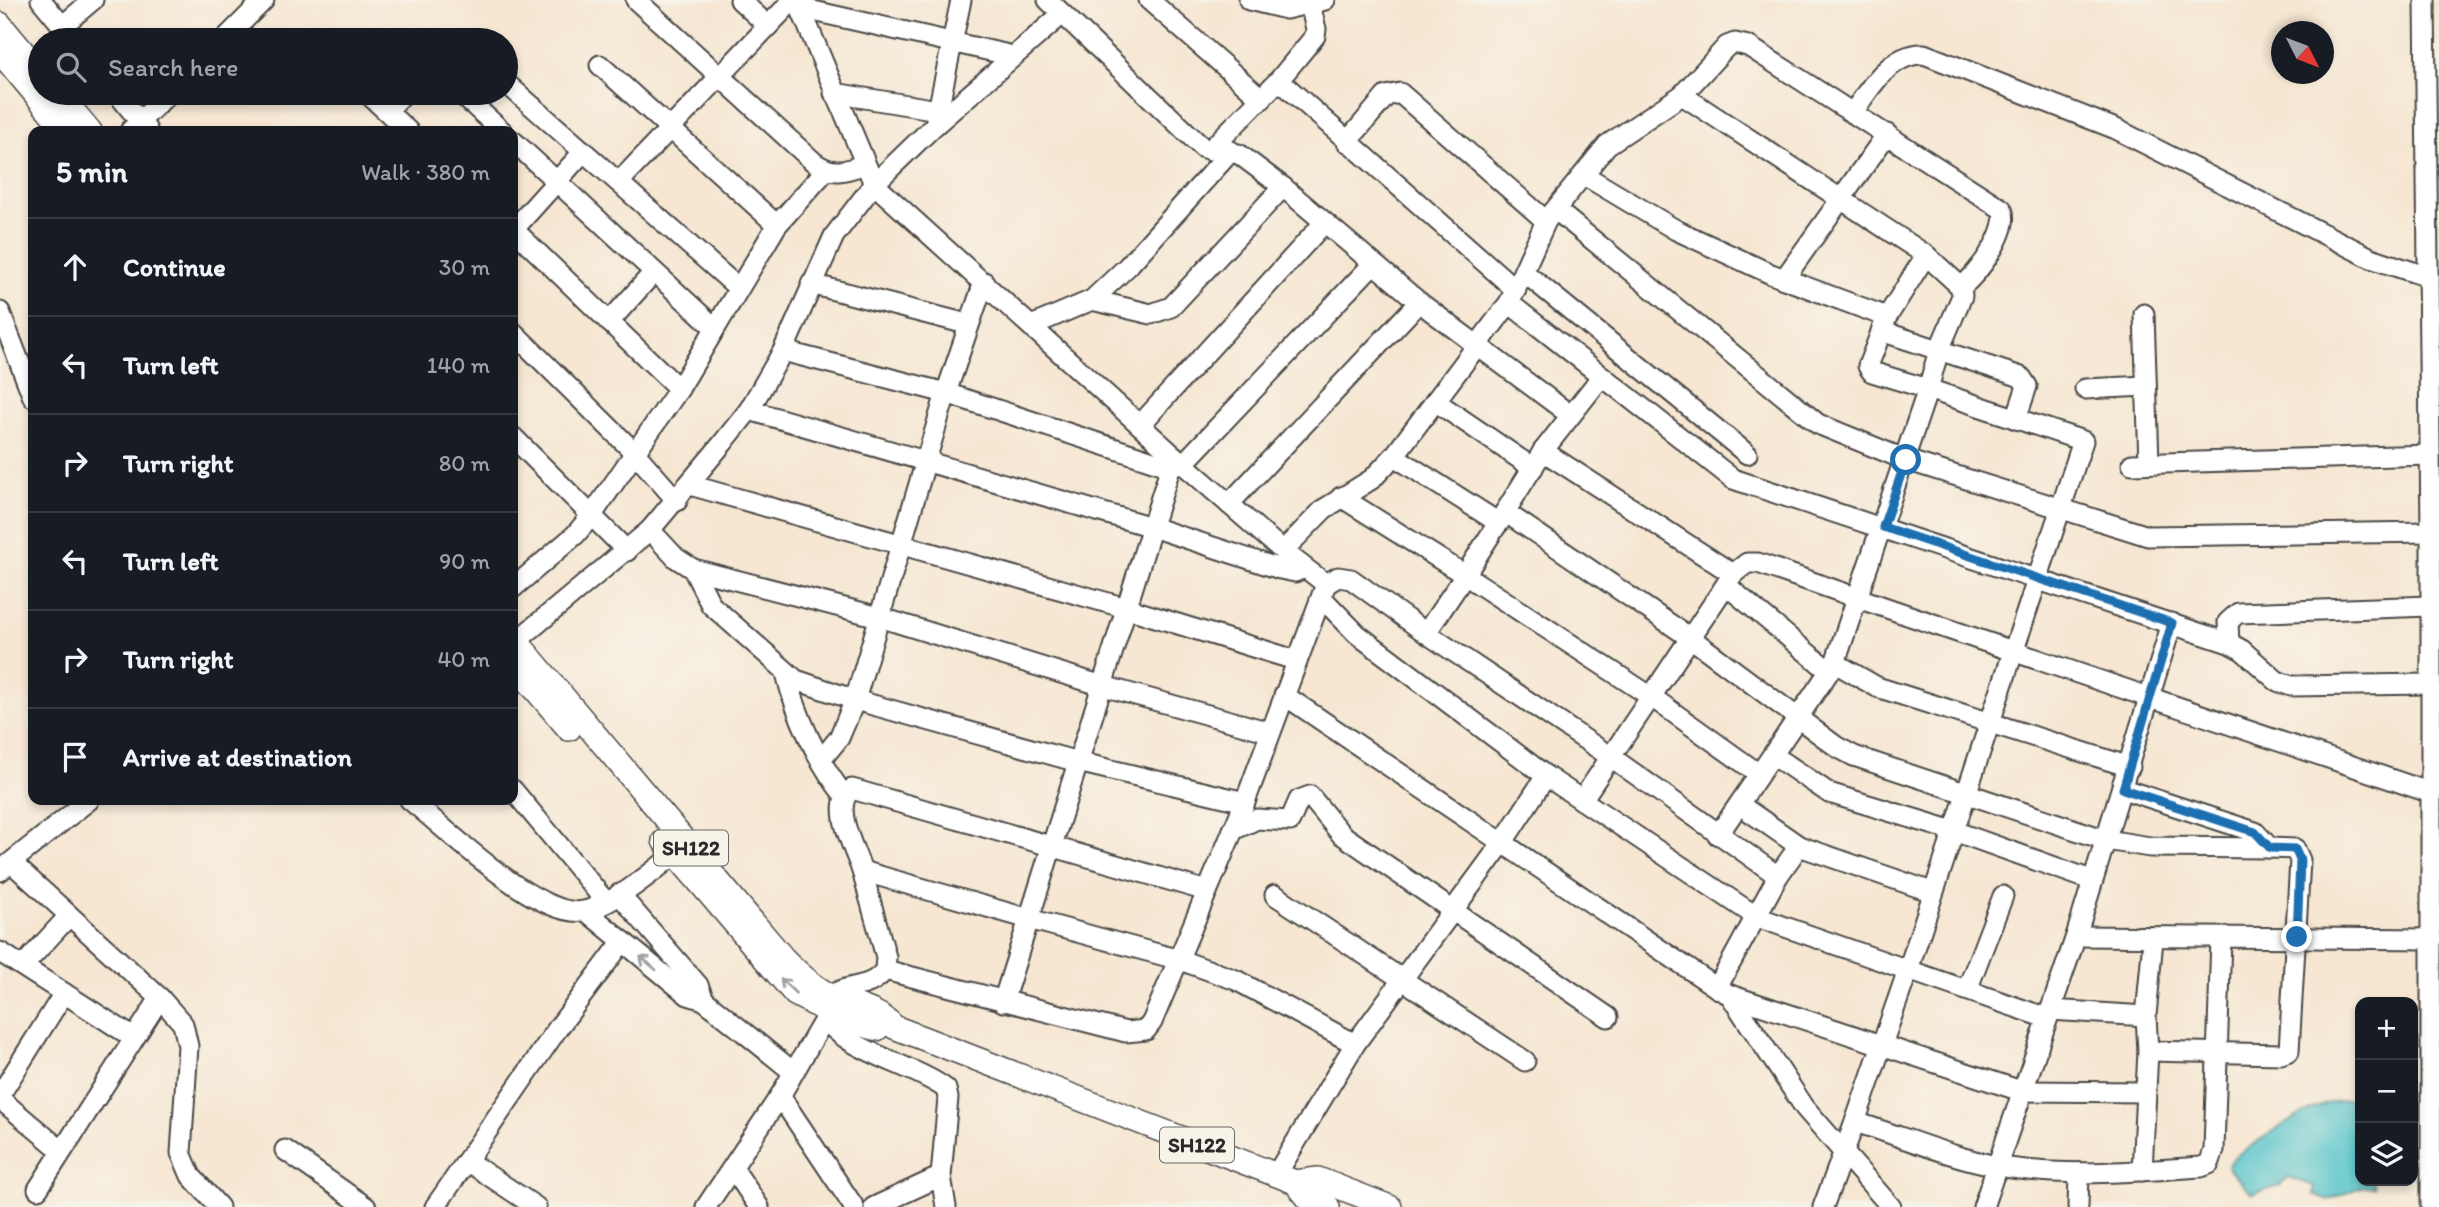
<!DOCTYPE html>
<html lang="en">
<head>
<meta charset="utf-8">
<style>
	:root { --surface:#171b24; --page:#242831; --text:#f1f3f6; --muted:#9ea1a6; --line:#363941 }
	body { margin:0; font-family:Itim,sans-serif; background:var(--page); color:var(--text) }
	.controls { position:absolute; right:21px; bottom:21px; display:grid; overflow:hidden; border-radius:14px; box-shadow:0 4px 10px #0003 }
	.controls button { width:63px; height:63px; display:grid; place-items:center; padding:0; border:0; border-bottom:2px solid var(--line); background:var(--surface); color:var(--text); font:35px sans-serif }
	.compass { position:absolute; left:2271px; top:21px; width:63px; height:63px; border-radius:50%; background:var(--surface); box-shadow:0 4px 10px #0003; rotate:132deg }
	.stop { position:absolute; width:21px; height:21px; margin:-16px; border:5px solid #1f6fb2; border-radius:50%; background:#fff }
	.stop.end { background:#1f6fb2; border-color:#fff; box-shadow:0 2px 7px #0008 }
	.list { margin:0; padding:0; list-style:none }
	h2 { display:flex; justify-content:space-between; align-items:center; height:91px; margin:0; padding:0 28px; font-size:30px }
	h2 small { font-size:23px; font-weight:400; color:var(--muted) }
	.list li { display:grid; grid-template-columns:46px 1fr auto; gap:21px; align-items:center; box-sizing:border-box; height:98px; padding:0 28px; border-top:2px solid var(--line) }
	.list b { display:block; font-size:26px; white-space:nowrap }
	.list em { font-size:23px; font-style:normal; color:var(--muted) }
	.icon { flex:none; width:38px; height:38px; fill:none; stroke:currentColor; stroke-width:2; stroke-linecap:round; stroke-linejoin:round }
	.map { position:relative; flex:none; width:2439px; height:1207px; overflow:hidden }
	.search { position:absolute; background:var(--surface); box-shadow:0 4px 10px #0003; left:28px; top:28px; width:490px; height:77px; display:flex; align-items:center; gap:18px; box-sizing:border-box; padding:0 24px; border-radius:38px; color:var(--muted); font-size:26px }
	.panel { position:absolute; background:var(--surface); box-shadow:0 4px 10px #0003; left:28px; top:126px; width:490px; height:679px; border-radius:14px }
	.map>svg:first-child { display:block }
	.water { fill:#56c4ca; stroke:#40787a; stroke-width:2 }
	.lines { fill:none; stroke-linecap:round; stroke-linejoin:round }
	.minor-casing { stroke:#494744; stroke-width:23 }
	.major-casing { stroke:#494744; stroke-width:26 }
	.minor { stroke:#fff; stroke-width:19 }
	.major { stroke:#fff; stroke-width:23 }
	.oneway { stroke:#a0a0a0 }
	.route { stroke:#1f6fb2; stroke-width:9 }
	.labels { text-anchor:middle; stroke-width:5; stroke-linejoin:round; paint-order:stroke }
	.shield { fill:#f7f3e8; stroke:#686764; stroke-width:2 }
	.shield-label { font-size:21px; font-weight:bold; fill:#2b2b2b }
</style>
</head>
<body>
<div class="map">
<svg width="2439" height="1207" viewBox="0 0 2439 1207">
	<rect width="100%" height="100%" fill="#f7f3e8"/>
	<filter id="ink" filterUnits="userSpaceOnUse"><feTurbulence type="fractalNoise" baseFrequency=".0143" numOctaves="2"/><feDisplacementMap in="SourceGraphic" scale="14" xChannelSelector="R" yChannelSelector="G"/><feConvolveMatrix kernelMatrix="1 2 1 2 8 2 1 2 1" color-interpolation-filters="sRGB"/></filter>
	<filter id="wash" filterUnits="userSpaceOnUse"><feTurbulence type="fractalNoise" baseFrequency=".00686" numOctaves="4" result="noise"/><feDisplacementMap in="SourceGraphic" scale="28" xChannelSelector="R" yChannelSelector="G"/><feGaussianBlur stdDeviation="1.57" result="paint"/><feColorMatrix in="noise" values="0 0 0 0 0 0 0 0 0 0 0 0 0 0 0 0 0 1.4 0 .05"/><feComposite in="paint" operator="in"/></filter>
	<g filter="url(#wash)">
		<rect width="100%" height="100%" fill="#f6e6d2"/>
		<path class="water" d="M2351,1099L2360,1104V1181H2373L2374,1187H2361L2328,1200L2313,1194L2314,1186L2288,1177L2279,1186L2252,1194L2227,1168C2230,1157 2242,1152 2251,1146C2283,1125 2311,1103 2351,1099Z"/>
	</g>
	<g filter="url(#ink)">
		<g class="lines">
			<defs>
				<g id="minor">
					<polyline points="41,0 74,40"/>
					<path d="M636,0L815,163C832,175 845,172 864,164"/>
					<polyline points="740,0 768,26"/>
					<polyline points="797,0 874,184 1174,456 1283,551 1326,584"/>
					<polyline points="1048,0 1203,148 1239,154 1283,187 1419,302 1569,414"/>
					<polyline points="1149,0 1262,99"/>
					<polyline points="1249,0 1286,9 1325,0"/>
					<polyline points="2425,0 2431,532 2431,1207"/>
					<polyline points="800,8 1013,56"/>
					<polyline points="62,26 93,0"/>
					<polyline points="224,40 264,0"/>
					<polyline points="600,65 777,225"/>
					<polyline points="1279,80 1315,36 1316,29 1309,0"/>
					<polyline points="506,83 737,287"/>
					<polyline points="117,93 147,130"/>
					<polyline points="367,93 408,131"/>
					<polyline points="460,93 502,131"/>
					<polyline points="834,93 938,110"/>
					<polyline points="387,111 404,93"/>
					<path d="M1853,113C1869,88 1891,53 1924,54L2116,129L2371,258L2428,277"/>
					<polyline points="935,125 961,0"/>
					<polyline points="130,131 169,93"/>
					<polyline points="513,141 715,328"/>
					<polyline points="1347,142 1386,96 1400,93 1546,221"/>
					<polyline points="1210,150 1279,80 1516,290"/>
					<polyline points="1584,175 1676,230 1771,274 1887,317 1868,366 1872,372 1928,389 1939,350 1962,296 1961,287 1926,255 1682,95"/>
					<polyline points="619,182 793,0"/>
					<polyline points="1556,210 1818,424 1906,460 2148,536 2431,532"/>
					<polyline points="513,229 679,389"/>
					<polyline points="513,230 584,151"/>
					<polyline points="1525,273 1747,454"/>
					<polyline points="1784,279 1887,134"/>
					<polyline points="811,284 967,324"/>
					<polyline points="1092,300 1151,314 1171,307 1283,187"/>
					<polyline points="1509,303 1733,479 2229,643 2242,650 2277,681 2291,686 2429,684"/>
					<polyline points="0,312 33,397"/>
					<polyline points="2144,314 2149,463"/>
					<polyline points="1887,317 1926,255"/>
					<polyline points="609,322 654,272"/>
					<polyline points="1031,326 1092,300 1127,267 1231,151"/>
					<polyline points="1881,331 2021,377 2027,386 2016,419"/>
					<polyline points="513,332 635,453 677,501"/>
					<polyline points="783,351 946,393 1171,467"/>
					<polyline points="1602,376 1543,451 1505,512 1692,639 1837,747 1854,756 2106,840 2150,847 2270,848 2255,832 2123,789"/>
					<polyline points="2085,389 2146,386"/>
					<polyline points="1435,401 1533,468"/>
					<polyline points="749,410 1152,527 1280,569 1295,572 1304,568"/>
					<polyline points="1140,425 1324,223"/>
					<polyline points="513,437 627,551"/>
					<polyline points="1543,451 1733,574"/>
					<polyline points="1174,456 1029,919 1180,960 1236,980 1355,1044"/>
					<polyline points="1394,456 1499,523"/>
					<polyline points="1183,464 1373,264"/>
					<polyline points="2132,464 2430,455"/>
					<polyline points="690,485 1126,608 1295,660"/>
					<polyline points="1341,497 1465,575 1426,633 1611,757 1778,876"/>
					<polyline points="1229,504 1419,302"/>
					<polyline points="1505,512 1465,575 1653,698 1759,774"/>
					<polyline points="650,530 676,558 693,569 711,605 796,680 855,700 1078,762 1245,802"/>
					<path d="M1283,551L1324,509L1372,479L1394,456L1509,303L1546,221L1607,145L1682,95L1727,46L1735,43L1748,46L2002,209C2011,230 1978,274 1961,287"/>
					<polyline points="693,569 879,617 1103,686 1270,732"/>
					<polyline points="1726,585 1829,671"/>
					<polyline points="513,588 575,535 592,515 679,389 777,225 826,170"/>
					<polyline points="1322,598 1357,634 1546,776 1757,917 1908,970 2083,441 1928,389 1835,663 1718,835"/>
					<polyline points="2229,643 2228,622 2238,613 2430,606"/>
					<polyline points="513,644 650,530 722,444 749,410 783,351 834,236 874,184 935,125 1061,15"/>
					<polyline points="1835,663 1877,687 2130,767"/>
					<path d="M786,673C796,715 817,761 844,795"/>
					<polyline points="1284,695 1717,988"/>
					<polyline points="1773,755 1829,793 1954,831 2091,880"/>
					<polyline points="821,760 839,738 855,700 946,393 984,282"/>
					<polyline points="513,790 606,902"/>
					<path d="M410,800C446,828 543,925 588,910C624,899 657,867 687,845"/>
					<path d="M1582,800L1733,574L1747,563H1758C1981,642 2207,716 2431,793"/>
					<polyline points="1740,805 1799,846 1932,892"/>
					<polyline points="1233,830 1257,819 1290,821 1299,800 1310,796 1341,834 1608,1017"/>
					<polyline points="1799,846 1778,876 1717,988 1730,995 1805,1108 1891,1207"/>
					<polyline points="13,864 160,998 183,1024 188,1046 181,1153 191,1176 219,1207"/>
					<polyline points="0,871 89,800"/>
					<path d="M862,871C855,849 830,806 852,789L1207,891"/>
					<polyline points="619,894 698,985 704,1000"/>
					<polyline points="1275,895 1525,1061"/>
					<polyline points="586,911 688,995 704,1000 792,1071"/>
					<polyline points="2076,936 2432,939"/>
					<polyline points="0,952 134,1038"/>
					<polyline points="23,966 68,917"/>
					<polyline points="885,970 1126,1032 1146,1030 1152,1022 1245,802 1326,584 1338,577 1351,579 1426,633"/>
					<polyline points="1967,990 2003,896"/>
					<polyline points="1730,995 2021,1091 2145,1092"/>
					<polyline points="2050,1010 2146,1016 2153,939"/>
					<polyline points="2148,1051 2281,1054 2289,1051 2300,860 2295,849 2270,848"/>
					<polyline points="0,1095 64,993"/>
					<polyline points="780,1096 854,1207"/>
					<polyline points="0,1099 62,1151"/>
					<polyline points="1855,1122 1908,970 2047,1018"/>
					<polyline points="285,1150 366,1207"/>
					<polyline points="467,1161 536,1207"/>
					<polyline points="733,1168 759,1207"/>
					<polyline points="2142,1171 2148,1051 2146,1016"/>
					<polyline points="1276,1175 1355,1044 1503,842 1546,776"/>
					<polyline points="38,1189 160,998"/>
					<polyline points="435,1207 558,1028 623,941"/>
					<polyline points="706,1207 780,1096 824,1020"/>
					<polyline points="874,1207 941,1176"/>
					<path d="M946,1207L941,1176L948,1098L946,1089C914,1064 835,1049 821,1010C841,975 864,997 885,970L886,957L862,871L1029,919L1003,1002"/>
					<path d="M1823,1207L1855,1122C1901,1136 1952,1158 1998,1166C2065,1178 2134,1171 2201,1167L2209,1164L2214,1150L2221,938"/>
					<polyline points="1983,1207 2076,936 2172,623"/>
					<polyline points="2078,1207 2079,1173"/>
				</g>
				<g id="major">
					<polyline points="0,24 40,72"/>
					<polyline points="0,52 66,131"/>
					<polyline points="58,93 90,131"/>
					<path d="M513,637L784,959C798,973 812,986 829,995C849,1005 880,1009 894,1027L1295,1182L1318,1179L1390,1207"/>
					<polyline points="513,663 569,729"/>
					<polyline points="664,841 795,994 842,1019 877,1029"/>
					<polyline points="1295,1182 1308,1198 1328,1207"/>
				</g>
			</defs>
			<use href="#minor" class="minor-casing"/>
			<use href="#major" class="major-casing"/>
			<use href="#minor" class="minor"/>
			<use href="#major" class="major"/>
		</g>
		<defs><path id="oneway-shaft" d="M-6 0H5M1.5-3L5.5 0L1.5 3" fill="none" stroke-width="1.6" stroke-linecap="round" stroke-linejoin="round" transform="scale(1.75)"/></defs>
		<g class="oneway">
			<use href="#oneway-shaft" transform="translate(648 963) rotate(-140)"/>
			<use href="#oneway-shaft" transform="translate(788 986) rotate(-136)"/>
		</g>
	</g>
	<g class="lines" filter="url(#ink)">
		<polyline class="route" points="1906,460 1883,527 2172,623 2123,789 2255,832 2270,848 2295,849 2300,860 2297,937"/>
	</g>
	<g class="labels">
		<g class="shield">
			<rect x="654" y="830.5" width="74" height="35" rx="5"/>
			<rect x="1160" y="1127.5" width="74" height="35" rx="5"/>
		</g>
		<g class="shield-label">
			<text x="691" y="855">SH122</text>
			<text x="1197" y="1152">SH122</text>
		</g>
	</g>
</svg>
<div class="controls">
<button>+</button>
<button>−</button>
<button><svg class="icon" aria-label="layers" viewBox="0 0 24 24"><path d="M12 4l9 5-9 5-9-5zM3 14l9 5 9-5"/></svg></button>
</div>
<svg class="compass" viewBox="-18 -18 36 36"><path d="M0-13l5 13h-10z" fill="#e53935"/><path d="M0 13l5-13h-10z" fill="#9ea1a6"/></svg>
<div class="stop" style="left:1906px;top:460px"></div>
<div class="stop end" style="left:2297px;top:937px"></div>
<div class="search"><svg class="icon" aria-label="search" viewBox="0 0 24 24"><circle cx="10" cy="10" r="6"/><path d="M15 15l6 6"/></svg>Search here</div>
<section class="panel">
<h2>5 min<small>Walk · 380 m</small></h2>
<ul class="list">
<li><svg class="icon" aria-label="ahead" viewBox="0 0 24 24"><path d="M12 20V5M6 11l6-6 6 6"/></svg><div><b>Continue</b></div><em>30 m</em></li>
<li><svg class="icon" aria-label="left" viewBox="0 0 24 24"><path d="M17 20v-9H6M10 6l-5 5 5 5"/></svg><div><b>Turn left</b></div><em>140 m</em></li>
<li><svg class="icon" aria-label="right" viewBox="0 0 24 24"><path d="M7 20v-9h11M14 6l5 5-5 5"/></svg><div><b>Turn right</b></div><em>80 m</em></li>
<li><svg class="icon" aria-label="left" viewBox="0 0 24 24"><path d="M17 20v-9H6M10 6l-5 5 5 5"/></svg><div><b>Turn left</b></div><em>90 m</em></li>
<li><svg class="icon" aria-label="right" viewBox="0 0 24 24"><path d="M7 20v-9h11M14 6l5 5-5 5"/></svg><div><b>Turn right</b></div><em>40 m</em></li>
<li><svg class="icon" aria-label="arrive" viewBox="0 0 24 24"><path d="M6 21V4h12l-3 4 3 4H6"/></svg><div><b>Arrive at destination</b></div></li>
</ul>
</section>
</div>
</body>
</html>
